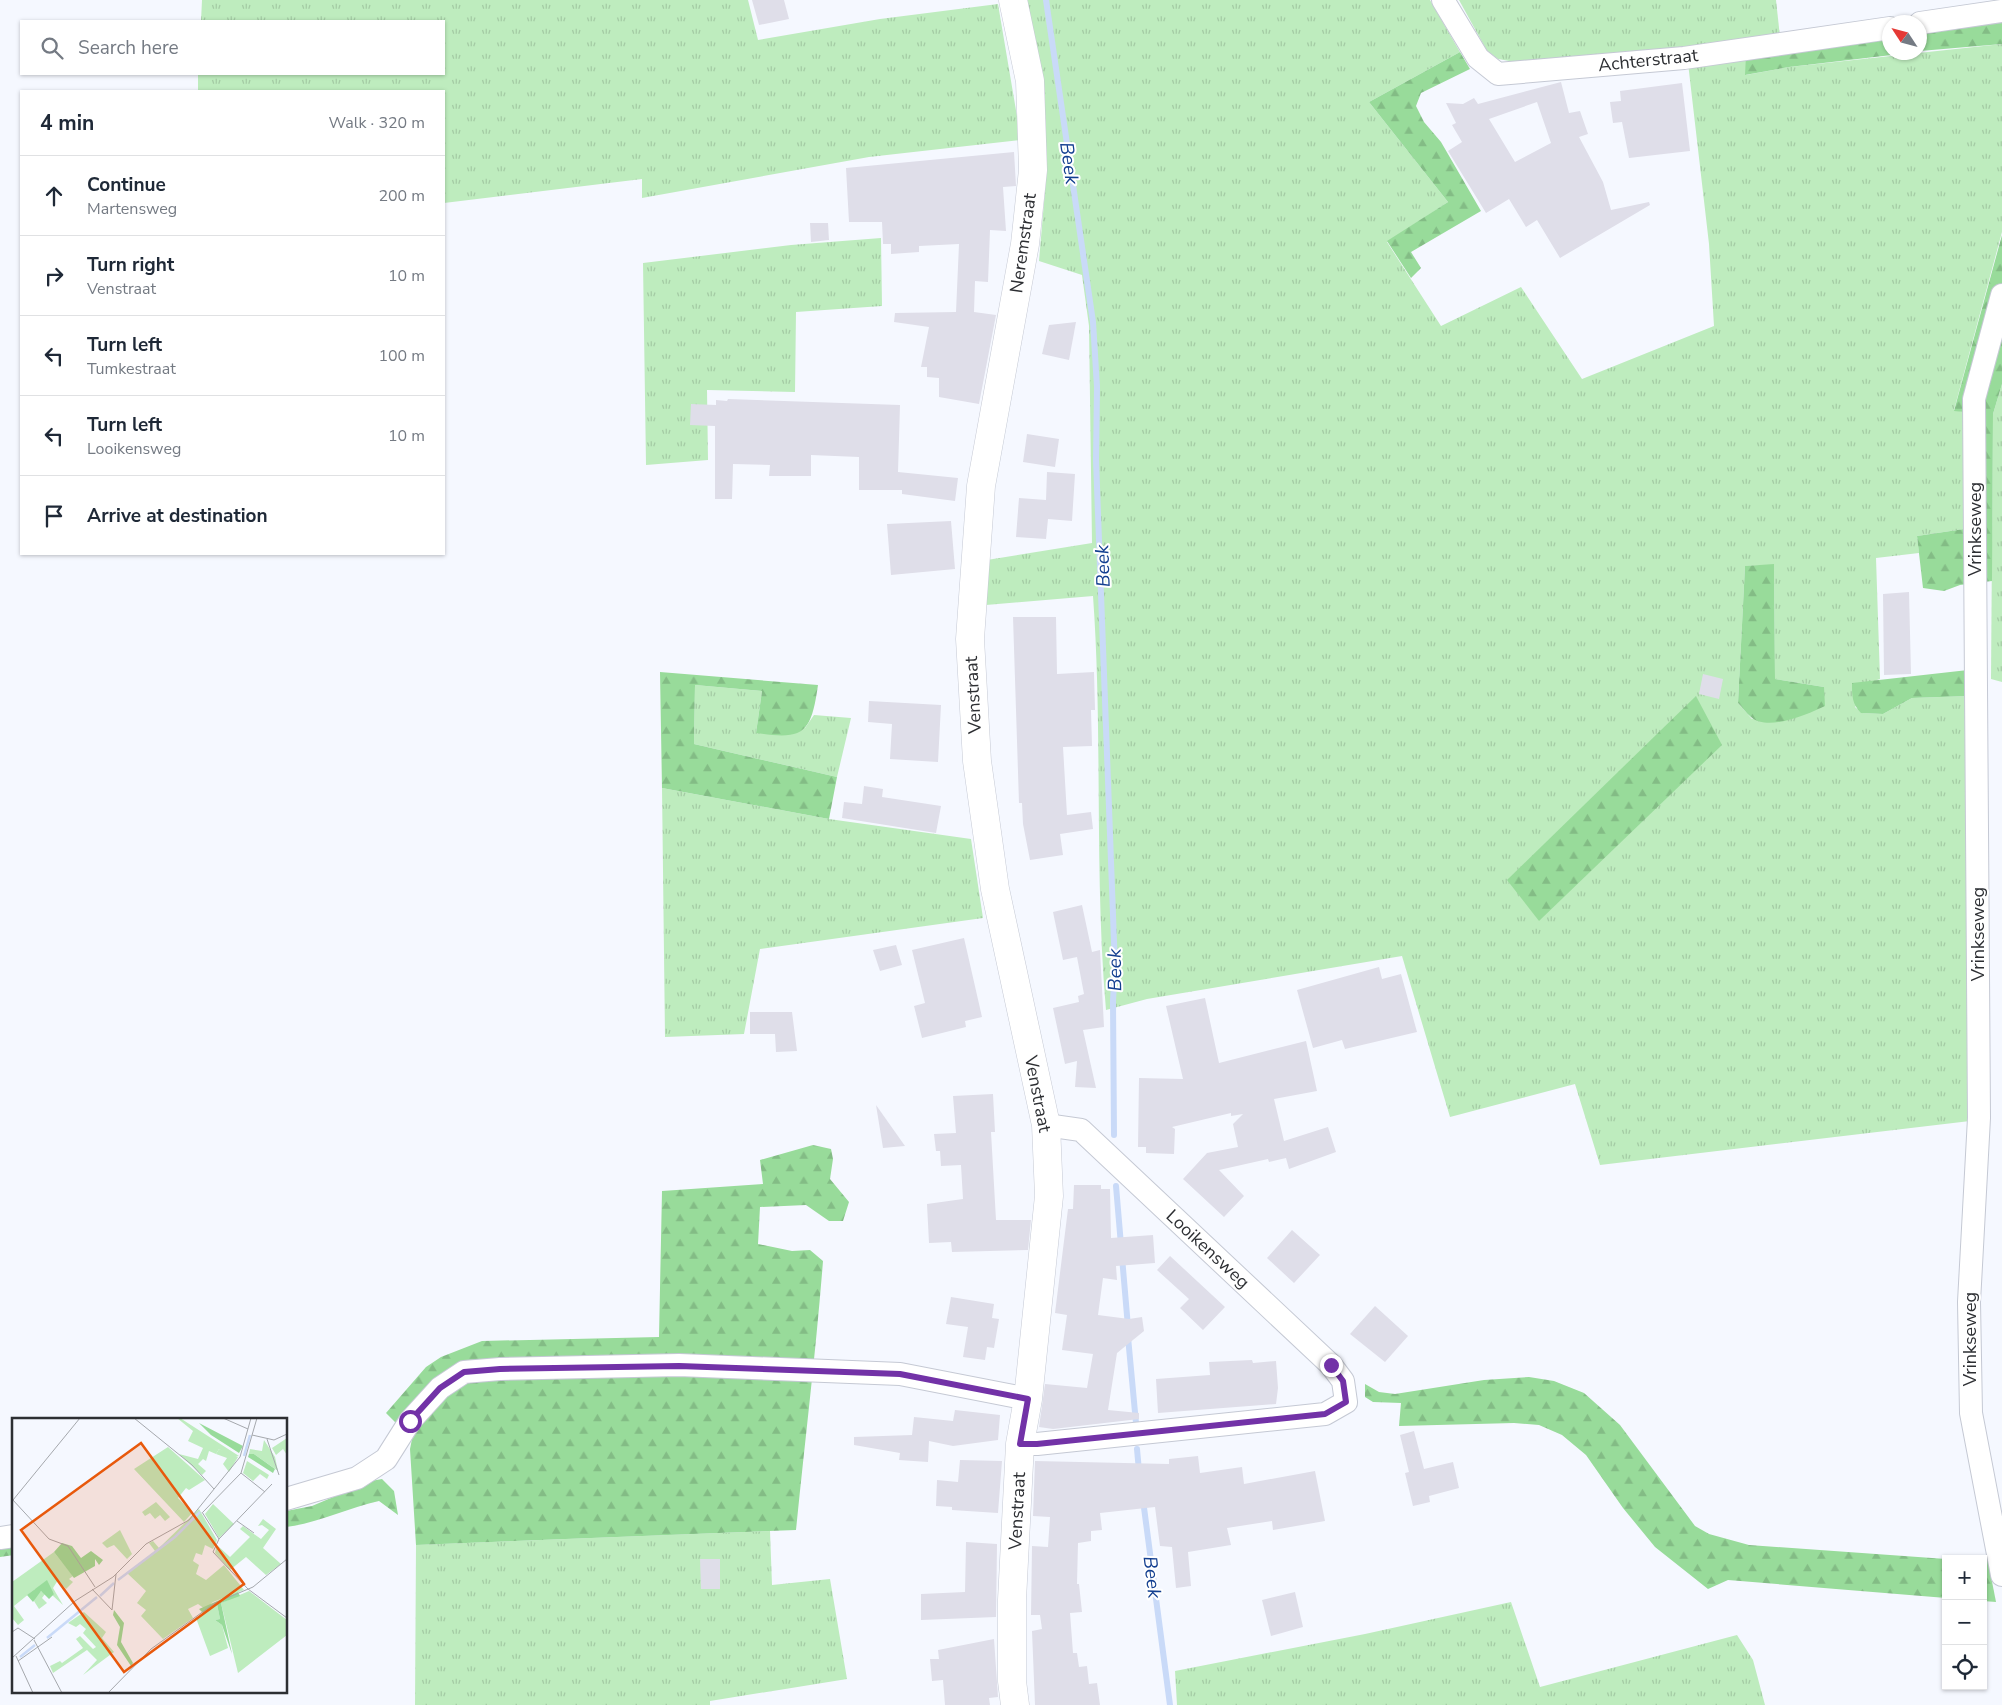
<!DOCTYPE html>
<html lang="en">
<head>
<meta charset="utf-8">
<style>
	:root { --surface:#fff; --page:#f6f6f7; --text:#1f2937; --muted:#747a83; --line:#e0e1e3 }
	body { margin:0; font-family:"Nunito Sans",sans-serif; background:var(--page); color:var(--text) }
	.controls { position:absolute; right:15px; bottom:15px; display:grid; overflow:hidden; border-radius:0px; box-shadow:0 1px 4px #0004 }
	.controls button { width:45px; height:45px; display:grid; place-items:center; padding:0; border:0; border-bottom:1px solid var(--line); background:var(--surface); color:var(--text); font:25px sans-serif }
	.compass { position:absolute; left:1882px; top:15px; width:45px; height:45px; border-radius:50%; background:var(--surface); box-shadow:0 1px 4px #0004; rotate:306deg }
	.stop { position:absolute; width:15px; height:15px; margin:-11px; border:4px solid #7232a7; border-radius:50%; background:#fff }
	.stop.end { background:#7232a7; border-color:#fff; box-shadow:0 1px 5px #0008 }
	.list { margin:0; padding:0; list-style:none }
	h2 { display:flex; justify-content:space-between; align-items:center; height:65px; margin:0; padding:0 20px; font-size:21px }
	h2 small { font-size:16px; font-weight:400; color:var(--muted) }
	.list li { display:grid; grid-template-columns:32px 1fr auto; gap:15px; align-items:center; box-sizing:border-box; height:80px; padding:0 20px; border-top:1px solid var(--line) }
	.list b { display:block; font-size:19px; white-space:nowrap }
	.list p { margin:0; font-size:16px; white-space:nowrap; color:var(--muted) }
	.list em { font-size:16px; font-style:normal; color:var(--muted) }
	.icon { flex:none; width:28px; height:28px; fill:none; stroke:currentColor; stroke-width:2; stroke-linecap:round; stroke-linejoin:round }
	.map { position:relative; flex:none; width:2002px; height:1705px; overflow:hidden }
	.search { position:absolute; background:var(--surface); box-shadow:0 1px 4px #0004; left:20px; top:20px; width:425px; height:55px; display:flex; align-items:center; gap:12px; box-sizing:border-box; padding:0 18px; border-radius:0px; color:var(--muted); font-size:19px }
	.panel { position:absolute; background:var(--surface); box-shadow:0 1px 4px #0004; left:20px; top:90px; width:425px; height:465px; border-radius:0px }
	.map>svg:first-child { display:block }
	.grass { fill:url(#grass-tufts); fill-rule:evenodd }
	.forest { fill:url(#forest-firs) }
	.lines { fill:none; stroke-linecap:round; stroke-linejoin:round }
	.stream { stroke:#c9daf8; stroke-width:6 }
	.building { fill:#dfdee9; fill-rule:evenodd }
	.minor-casing { stroke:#c5c9d4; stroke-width:24 }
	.tertiary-casing { stroke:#c5c9d4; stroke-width:29 }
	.minor { stroke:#fff; stroke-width:22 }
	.tertiary { stroke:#fff; stroke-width:28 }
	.route { stroke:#7232a7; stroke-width:6 }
	.labels { text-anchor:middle; stroke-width:4; stroke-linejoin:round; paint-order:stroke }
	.street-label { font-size:18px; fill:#2d2f33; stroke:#fff }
	.water-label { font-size:19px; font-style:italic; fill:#133f90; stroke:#fff }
	.inset-river { fill:none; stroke:#c9daf8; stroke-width:2.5 }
	.inset-road { fill:none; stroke:#a5a8ad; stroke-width:1 }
	.view { fill:#e8590c; fill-opacity:0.15; stroke:#e8590c; stroke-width:2.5 }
	.inset-edge { fill:none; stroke:#2d2f33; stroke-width:2.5 }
</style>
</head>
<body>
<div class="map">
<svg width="2002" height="1705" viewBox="0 0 2002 1705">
	<defs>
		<pattern id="grass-tufts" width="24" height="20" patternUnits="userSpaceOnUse" patternTransform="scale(1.25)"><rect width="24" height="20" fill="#beecbe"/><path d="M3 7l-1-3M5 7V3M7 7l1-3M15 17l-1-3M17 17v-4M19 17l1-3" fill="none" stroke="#a4cba4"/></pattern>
		<pattern id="forest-firs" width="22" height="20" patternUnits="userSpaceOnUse" patternTransform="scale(1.25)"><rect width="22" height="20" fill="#98db9a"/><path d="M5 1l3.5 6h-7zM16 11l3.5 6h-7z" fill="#83bc85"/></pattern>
	</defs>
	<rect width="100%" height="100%" fill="#f5f8ff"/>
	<g class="grass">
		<polygon points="202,0 748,0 758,40 880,19 998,4 1021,140 869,157 642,198 642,179 444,203 444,91 198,91 198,74 444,74 444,21 201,21"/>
		<path d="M1026,0H1430L1460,52L1369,102L1448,202L1387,242L1441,326L1521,287L1582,379L1714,326L1709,244L1688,63L1746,55V75L1789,67L2002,44V232L1954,410L1964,412V529L1917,536L1919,553L1876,558L1880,679L1877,680L1855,707L1862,713L1883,714L1912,698L1969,696L1970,1121L1600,1165L1575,1084L1450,1117L1402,956L1147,999L1106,1010C1094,872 1103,734 1093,596L986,605L987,560L1092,543L1089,326L1082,275L1039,261L1047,167L1042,97ZM1774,565L1775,679L1824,687L1752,719L1738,703L1745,566Z"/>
		<polygon points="1459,0 1776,0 1780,37 1521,63 1498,59 1487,51"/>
		<polygon points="881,238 882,306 796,312 795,392 707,390 708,460 646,465 643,263 791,245"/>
		<polygon points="2002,384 2002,682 1991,679 1993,414"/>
		<polygon points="695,685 762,691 756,733 805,728 814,715 851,718 837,777 694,744"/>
		<polygon points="662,788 829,819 971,839 983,918 760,949 744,1034 665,1037"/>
		<polygon points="770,1531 772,1585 830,1579 847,1679 710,1701 710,1705 415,1705 416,1545"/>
		<polygon points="1511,1602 1540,1687 1737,1635 1753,1660 1765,1705 1177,1705 1175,1671 1365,1634"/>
	</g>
	<g class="forest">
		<polygon points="2002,17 2002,44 1920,51 1920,29"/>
		<polygon points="1889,34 1890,52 1909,53 1789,67 1745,75 1746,55"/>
		<polygon points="1460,52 1470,69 1421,93 1416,106 1424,122 1441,142 1481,211 1411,252 1421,268 1411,278 1387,241 1448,202 1369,102"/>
		<polygon points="2002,235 2002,384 1993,414 1992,581 1960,585 1944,591 1923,588 1917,536 1964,529 1964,412 1954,411"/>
		<path d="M1774,564L1775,679L1824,687L1825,706C1808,714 1768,732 1751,717C1746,713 1742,707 1738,703L1745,566Z"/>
		<path d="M1968,670L1969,696L1912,698L1883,714L1861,713C1852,704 1852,696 1852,683Z"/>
		<path d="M660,672L818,685C811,734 804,740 756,733L762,691L695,685L694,744L837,777L829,819L662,788Z"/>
		<polygon points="1696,696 1722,745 1539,921 1507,880"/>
		<path d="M813,1145L831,1149L833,1159L830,1179L849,1202L843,1221H829L806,1205L760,1207L758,1244L792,1251L810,1250L823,1261C816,1351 805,1441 796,1530L416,1545L410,1449L413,1434L398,1425L386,1413L426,1367L441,1357L482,1341L659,1337L662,1191L763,1184L760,1160Z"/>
		<polygon points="1529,1377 1554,1381 1584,1393 1620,1425 1695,1526 1709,1534 1749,1545 1946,1559 1946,1598 1728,1580 1708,1589 1655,1547 1623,1508 1586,1455 1562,1435 1539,1425 1514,1423 1399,1426 1401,1403 1373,1402 1365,1397 1365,1384 1379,1392 1395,1394 1484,1380"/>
		<path d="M382,1479L394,1491L398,1515L379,1501C347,1508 319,1523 286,1527V1511L312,1506L371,1481Z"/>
		<polygon points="14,1545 14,1555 0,1557 0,1546"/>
		<polygon points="1983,1561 1988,1561 1996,1602 1983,1601"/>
	</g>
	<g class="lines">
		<g class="stream">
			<polyline points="1046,0 1093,322 1097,387 1096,460 1115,968 1113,1001 1114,1135"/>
			<polyline points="1116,1186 1121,1245"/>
			<polyline points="1122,1257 1128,1327"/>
			<polyline points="1128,1337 1136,1423"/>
			<polyline points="1137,1449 1139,1471"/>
			<polyline points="1143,1500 1170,1705"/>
		</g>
	</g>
	<g class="building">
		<polygon points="752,0 784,0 789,19 759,25"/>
		<path d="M1561,82L1569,113L1580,111L1588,134L1579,137L1603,182L1611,210L1649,202L1650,205L1560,258L1537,220L1526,227L1509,199L1486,213L1448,151L1462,142L1452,125L1456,123L1446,103L1463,104L1474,98L1478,104ZM1537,102L1551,143L1515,162L1489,119Z"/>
		<polygon points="1682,83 1690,151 1629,158 1622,122 1613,123 1610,102 1621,101 1620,91"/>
		<polygon points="1014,152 1016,186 1003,187 1006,231 990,230 988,282 975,281 974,312 996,315 979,404 939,397 939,378 927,377 927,367 921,367 929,327 894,322 895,313 956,312 959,244 919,246 919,252 891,254 891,244 883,244 882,222 849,222 846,168"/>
		<polygon points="810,223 828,223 829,240 811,242"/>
		<polygon points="1076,322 1069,360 1042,354 1049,325"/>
		<polygon points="728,399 900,405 898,472 958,478 955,501 902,494 902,490 859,490 859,457 811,455 811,476 769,476 770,465 733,464 732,499 715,499 715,426 690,425 691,404 716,405 716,400 727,401"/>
		<polygon points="1027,434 1059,439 1055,467 1023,462"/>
		<polygon points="1047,472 1075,474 1072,521 1048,519 1046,539 1016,537 1019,498 1046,500"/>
		<polygon points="951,521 955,569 891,575 887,524"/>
		<polygon points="1909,592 1911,674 1884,675 1883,594"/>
		<polygon points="1013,617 1056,617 1057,674 1094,672 1095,710 1091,710 1092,746 1063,747 1067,815 1091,812 1093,829 1060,834 1063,855 1030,860 1023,824 1022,803 1019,803"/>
		<polygon points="1703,674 1723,679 1719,699 1699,694"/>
		<polygon points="869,701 941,705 938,762 890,759 892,724 868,722"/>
		<polygon points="864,786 883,789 882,797 941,806 936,833 842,818 844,802 862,804"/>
		<polygon points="1082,905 1092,952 1100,950 1104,1027 1083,1030 1096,1088 1075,1087 1077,1061 1065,1064 1053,1008 1079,1002 1078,996 1084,994 1077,957 1063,960 1053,912"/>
		<polygon points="964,938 982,1017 965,1021 966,1027 922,1038 914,1006 925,1003 912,950"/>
		<polygon points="896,945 902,965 880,971 873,950"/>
		<polygon points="1379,967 1382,979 1401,974 1417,1032 1345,1049 1342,1040 1313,1048 1297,990"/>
		<polygon points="1205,998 1219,1063 1306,1041 1317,1091 1274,1099 1284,1141 1328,1127 1336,1152 1289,1169 1286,1158 1269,1162 1268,1159 1219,1170 1244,1196 1224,1217 1183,1179 1207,1153 1238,1147 1233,1124 1243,1114 1231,1116 1231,1113 1172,1127 1175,1129 1174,1154 1146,1153 1146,1147 1138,1147 1139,1078 1183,1079 1166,1006"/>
		<polygon points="750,1012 792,1012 797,1051 776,1052 775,1034 750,1034"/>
		<polygon points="993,1094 995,1132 991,1132 996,1220 1031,1220 1028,1250 952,1252 951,1242 929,1243 927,1204 963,1199 961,1165 941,1166 940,1151 936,1151 934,1134 956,1133 953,1096"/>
		<polygon points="876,1105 905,1146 883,1148"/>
		<polygon points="1074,1185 1101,1185 1101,1189 1110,1189 1111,1238 1153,1235 1155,1263 1116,1266 1117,1280 1103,1278 1098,1315 1129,1319 1142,1317 1144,1331 1117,1353 1108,1410 1139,1413 1139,1419 1053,1429 1039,1427 1045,1384 1087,1388 1093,1354 1062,1350 1067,1315 1055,1313 1068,1209 1073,1209"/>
		<polygon points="1292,1230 1320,1255 1294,1283 1267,1258"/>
		<polygon points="1170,1256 1225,1307 1203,1330 1180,1308 1189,1299 1157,1270"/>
		<polygon points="951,1297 994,1304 992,1318 999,1319 994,1348 987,1347 985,1360 963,1357 968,1327 946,1324"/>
		<polygon points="1375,1306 1408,1336 1385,1362 1350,1334"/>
		<polygon points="1252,1360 1253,1363 1276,1361 1278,1388 1276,1404 1158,1413 1156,1379 1210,1375 1209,1362"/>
		<polygon points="955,1410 1000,1415 998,1440 953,1446 929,1441 928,1462 899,1460 900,1453 854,1445 854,1437 912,1435 914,1417 953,1421"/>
		<polygon points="1414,1431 1424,1469 1453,1462 1459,1488 1429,1496 1430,1502 1413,1506 1405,1473 1409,1472 1400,1435"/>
		<polygon points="1198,1456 1200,1473 1242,1467 1244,1484 1315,1471 1325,1521 1273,1530 1272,1521 1227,1528 1231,1545 1188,1552 1191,1586 1176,1588 1172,1547 1160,1546 1155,1507 1100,1513 1102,1530 1091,1531 1091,1541 1078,1543 1077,1584 1079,1584 1082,1612 1070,1613 1073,1653 1077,1653 1079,1667 1087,1666 1089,1684 1097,1683 1100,1705 1035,1705 1032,1631 1042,1629 1040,1615 1031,1615 1032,1546 1048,1547 1050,1517 1033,1516 1035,1461 1169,1464 1169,1459"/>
		<polygon points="960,1460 1002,1461 998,1513 952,1510 952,1507 936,1506 937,1480 958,1482"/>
		<polygon points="966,1542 997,1544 996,1617 921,1620 921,1594 965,1592"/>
		<polygon points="700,1559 720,1559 720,1589 701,1589"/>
		<polygon points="1295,1592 1303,1627 1271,1636 1262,1600"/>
		<polygon points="994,1639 998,1697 989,1698 990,1705 945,1705 943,1680 932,1681 930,1659 939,1659 938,1650"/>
	</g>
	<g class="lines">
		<defs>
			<g id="minor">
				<polyline points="1443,0 1478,58 1498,74 1684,58 1890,28"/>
				<polyline points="1920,23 2002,11"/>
				<polyline points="2002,295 1974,399 1979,1118 1969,1302 1971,1413 2002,1575"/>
				<polyline points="1020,1444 1037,1444 1325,1414 1346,1402 1343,1381 1331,1365 1081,1130 1046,1125"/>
				<polyline points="286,1499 357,1478 386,1459 410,1421 440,1388 464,1372 500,1369 679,1365 900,1374 1028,1399"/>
				<polyline points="0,1538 14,1536"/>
			</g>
			<polyline id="tertiary" points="1013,0 1030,81 1033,170 1025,244 981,486 970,639 977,761 995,889 1046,1125 1049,1196 1028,1399 1020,1444 1012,1600 1012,1681 1015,1705"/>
		</defs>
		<use href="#minor" class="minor-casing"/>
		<use href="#tertiary" class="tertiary-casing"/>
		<use href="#minor" class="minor"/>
		<use href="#tertiary" class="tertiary"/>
	</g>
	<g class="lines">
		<polyline class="route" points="410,1421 440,1388 464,1372 500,1369 679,1366 900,1374 1028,1399 1020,1444 1037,1444 1325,1414 1346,1402 1343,1381 1331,1365"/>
	</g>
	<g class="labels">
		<g class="street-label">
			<text transform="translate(1648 60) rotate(-6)" y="6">Achterstraat</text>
			<text transform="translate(1023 243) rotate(-82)" y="6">Neremstraat</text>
			<text transform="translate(1975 529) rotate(-90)" y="6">Vrinkseweg</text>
			<text transform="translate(973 695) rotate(-93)" y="6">Venstraat</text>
			<text transform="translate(1978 934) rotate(-90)" y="6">Vrinkseweg</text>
			<text transform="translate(1038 1094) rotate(79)" y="6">Venstraat</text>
			<text transform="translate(1208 1249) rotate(43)" y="6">Looikensweg</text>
			<text transform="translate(1970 1339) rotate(-90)" y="6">Vrinkseweg</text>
			<text transform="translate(1017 1511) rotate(-87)" y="6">Venstraat</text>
		</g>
		<g class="water-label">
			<text transform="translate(1070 163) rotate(82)" y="7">Beek</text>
			<text transform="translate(1102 566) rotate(-92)" y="7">Beek</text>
			<text transform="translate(1114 970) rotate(-91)" y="7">Beek</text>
			<text transform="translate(1153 1577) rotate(83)" y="7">Beek</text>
		</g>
	</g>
	<g transform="translate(12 1418)">
		<rect width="275" height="275" fill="#f5f8ff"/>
		<path d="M165,0H168L227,38L220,39L207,31L204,36L197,33L194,43L191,41L186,46L194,53L190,57L167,36L186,41L191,30L176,23L181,13ZM275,20V37L271,31L264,37L260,30ZM252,22L263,39L266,53L242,36H237L238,31L250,33ZM156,29L193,62L177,72L174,70L166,80L180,95L172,104L122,51ZM235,43L257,57L255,61L248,56L241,63L231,55ZM144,84L158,99L153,103L148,97L143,101L138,95L133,98L130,94ZM201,86L222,106L207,120L193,96ZM187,91L205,122L201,131L193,127L190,137L184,135L181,143L187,147L184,156L194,162L212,147L232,172L201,184L193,191L186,186L176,191L181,200L151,221L129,198L134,192L125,185L134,173L115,155L143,133L137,125L141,123L147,130ZM251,101L264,111L251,130L269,146L254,157L234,139L218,152L203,135L205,127L218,139L238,119L228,111L231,108L249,121L257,112L250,107L246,108ZM108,112L120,136L115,141L102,127L95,130L90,125ZM42,134L61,158L57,161L61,164L54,171L46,162L41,170L51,187L40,177L42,175L23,171L2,188L12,202L6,207L0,200V164ZM29,173L33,176L30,180L35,185L27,191L22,183L23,177ZM237,173L275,202V217L226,255L209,185ZM205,186L208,201L203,202L210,207L216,230L198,238L184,200ZM72,194L94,214L90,220L102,234L71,257L85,242L75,232L41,255L38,248L48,243L50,245L71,230L64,221L68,218L81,231L84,229L71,215L74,211L68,206L64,209L56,205Z" fill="#beecbe"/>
		<path d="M187,5L231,28L227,35L199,17ZM237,36H242L263,51L261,55L236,39ZM50,125L60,128L69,140L79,133L91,142L87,147L83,141V148L62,160L42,134ZM35,162L42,176L37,181L29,173L21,184L15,177ZM226,174L228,178L209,185L220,236L210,207L203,202L208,201L205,186L191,195L187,191ZM102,192L112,205L109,224L121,245L119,248L105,227L108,209L101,197Z" fill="#98db9a"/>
		<path d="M207,31L226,39L217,54L211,46L215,40L204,36Z" fill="#beecbe"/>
		<path class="inset-river" d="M232,38L238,17M106,162L163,119L188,94M88,178L102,165M35,220L85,179M8,239L23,227"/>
		<path class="inset-road" d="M122,0L180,47L202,71M211,0L236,11M240,17L262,22L275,16M255,21L267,57M229,55L253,74M260,66L207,121L201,134L236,171L275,200M0,81L37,121L56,128L83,169M1,82L68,0M190,94L207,121M191,94L229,55L245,0M225,103L242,115M80,171L100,192L104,156M0,214L6,210L23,221M22,222L50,275M4,238L21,275M0,240L63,183L101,159L134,126L177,102L228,39L239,0M6,243L40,219M96,275L139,231L203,185L241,169L275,141"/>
		<path class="view" d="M129,25L232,166L112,254L9,112Z"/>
		<rect width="275" height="275" class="inset-edge"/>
	</g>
</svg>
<div class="controls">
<button>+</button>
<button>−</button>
<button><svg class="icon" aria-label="locate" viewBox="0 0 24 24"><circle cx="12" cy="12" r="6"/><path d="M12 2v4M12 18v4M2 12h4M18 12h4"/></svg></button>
</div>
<svg class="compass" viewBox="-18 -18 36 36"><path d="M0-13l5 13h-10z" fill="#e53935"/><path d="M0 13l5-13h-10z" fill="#747a83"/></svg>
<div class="stop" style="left:410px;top:1421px"></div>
<div class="stop end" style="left:1331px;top:1365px"></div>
<div class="search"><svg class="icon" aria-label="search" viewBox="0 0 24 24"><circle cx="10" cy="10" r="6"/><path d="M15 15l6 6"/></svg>Search here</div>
<section class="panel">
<h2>4 min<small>Walk · 320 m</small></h2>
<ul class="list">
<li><svg class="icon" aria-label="ahead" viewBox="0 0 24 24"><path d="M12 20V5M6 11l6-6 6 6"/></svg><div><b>Continue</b><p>Martensweg</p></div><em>200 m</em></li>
<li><svg class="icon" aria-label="right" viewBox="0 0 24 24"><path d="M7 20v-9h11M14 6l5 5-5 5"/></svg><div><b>Turn right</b><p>Venstraat</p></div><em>10 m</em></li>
<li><svg class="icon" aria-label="left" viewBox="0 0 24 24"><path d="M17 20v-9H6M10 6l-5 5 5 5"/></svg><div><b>Turn left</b><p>Tumkestraat</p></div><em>100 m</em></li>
<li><svg class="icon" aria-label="left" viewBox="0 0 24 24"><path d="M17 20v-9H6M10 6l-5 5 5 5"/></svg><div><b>Turn left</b><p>Looikensweg</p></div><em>10 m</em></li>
<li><svg class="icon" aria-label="arrive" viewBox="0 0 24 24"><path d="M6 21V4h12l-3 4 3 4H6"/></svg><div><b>Arrive at destination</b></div></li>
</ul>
</section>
</div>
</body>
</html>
